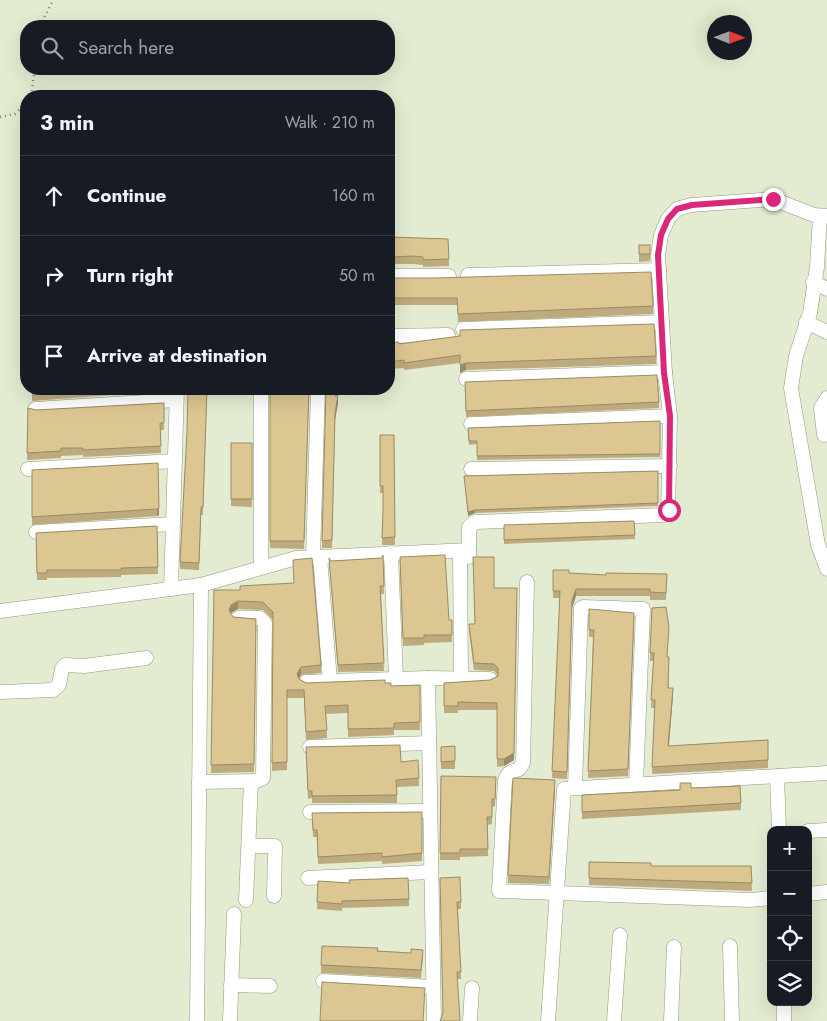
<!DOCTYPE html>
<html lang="en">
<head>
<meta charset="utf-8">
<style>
	:root { --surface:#171b24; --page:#20242c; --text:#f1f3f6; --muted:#9ea1a6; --line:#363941 }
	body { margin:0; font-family:Jost,sans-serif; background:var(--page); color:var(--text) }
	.controls { position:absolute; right:15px; bottom:15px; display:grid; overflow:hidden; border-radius:10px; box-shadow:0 5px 20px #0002 }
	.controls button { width:45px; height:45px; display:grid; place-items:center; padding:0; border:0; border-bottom:1px solid var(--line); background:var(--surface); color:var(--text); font:25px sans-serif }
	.compass { position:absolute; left:707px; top:15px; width:45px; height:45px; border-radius:50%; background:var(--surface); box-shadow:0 5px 20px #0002; rotate:91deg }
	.stop { position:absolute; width:15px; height:15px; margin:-11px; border:4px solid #db2777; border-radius:50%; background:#fff }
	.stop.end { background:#db2777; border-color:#fff; box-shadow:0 1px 5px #0008 }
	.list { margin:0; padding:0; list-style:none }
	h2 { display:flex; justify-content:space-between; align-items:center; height:65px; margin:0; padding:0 20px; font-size:21px }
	h2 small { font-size:16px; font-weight:400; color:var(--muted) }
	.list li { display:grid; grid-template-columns:32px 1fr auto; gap:15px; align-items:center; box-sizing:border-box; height:80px; padding:0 20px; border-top:1px solid var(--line) }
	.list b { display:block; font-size:19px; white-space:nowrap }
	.list em { font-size:16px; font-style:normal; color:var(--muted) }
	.icon { flex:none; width:28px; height:28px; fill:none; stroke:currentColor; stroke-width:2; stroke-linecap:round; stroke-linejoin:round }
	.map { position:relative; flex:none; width:827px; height:1021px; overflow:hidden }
	.search { position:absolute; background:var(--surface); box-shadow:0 5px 20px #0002; left:20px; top:20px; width:375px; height:55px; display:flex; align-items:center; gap:12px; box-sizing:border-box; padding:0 18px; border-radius:20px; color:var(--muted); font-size:19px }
	.panel { position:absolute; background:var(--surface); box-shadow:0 5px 20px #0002; left:20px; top:90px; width:375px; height:305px; border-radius:20px }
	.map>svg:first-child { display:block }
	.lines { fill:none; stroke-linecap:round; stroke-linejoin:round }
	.minor-casing { stroke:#929980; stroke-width:15 }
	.path { stroke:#7e8371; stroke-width:2.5; stroke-dasharray:1 4; stroke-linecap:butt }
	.minor { stroke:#fff; stroke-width:14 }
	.wall { fill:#bdaa7d }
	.shaded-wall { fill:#9a8b66 }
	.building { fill:#dcc691; stroke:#9a8b66 }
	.route { stroke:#db2777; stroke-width:6 }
</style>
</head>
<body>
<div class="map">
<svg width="827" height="1021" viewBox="0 0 827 1021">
	<rect width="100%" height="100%" fill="#e3ebd0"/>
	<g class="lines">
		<defs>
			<g id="minor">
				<polyline points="820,216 817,267 810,313 796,356 791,388 818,545 827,569"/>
				<polyline points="468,275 659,270"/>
				<polyline points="389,276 449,276"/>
				<polyline points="813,282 827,289"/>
				<polyline points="806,322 827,332"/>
				<polyline points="463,329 662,322"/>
				<polyline points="389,336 448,335"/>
				<polyline points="466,379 665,372"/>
				<polyline points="261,389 261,567"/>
				<polyline points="35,409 176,400"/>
				<polyline points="471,424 670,416"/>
				<polyline points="824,435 821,408 827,398"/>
				<polyline points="28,469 175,461"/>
				<polyline points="471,469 670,466"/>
				<polyline points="36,532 172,524"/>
				<polyline points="460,551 461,679"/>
				<polyline points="391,553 396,679"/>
				<polyline points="313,557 318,389"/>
				<polyline points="320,557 330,681 428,678"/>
				<polyline points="469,557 469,527 475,522 664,515 668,513 670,416 665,373 658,255 661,235 668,219 677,209 691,205 773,199 814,215 827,216"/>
				<polyline points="527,582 523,763 519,769 509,773 505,780 499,891 750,900 771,898"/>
				<polyline points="171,589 177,389"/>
				<polyline points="0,611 201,585 296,558 469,550"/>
				<polyline points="306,682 330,681"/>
				<polyline points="0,692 53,690 59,685 62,669 65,665 84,666 146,658"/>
				<polyline points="310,747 429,743"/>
				<polyline points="777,776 779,830"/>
				<polyline points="199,782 256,781 263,778 265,623 260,618 238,618"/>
				<polyline points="575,787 581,608 583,607 643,609 636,784"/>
				<polyline points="310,812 429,811"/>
				<polyline points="808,831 827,830"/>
				<polyline points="249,846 275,846 274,896"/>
				<polyline points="308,878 430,872"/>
				<polyline points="808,894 827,892"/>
				<polyline points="246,900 251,781"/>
				<polyline points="730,946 732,1021"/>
				<polyline points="323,981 433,987"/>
				<polyline points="231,985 270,986"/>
				<polyline points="784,1002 784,1021"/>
				<polyline points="197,1021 201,585"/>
				<polyline points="230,1021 234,914"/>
				<polyline points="434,1021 428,678 490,679"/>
				<polyline points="470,1021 472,988"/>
				<polyline points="548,1021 564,789 827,773"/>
				<polyline points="614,1021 620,935"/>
				<polyline points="671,1021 674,947"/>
			</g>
		</defs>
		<use href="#minor" class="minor-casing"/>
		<g class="path">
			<polyline points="40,26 53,0"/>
			<polyline points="31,96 35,69"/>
			<polyline points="0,117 15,114 26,103"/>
		</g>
		<use href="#minor" class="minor"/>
	</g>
	<g class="wall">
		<polygon points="389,237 448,239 449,266 423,267 423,265 413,264 389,264"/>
		<polygon points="639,245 650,245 650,261 639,262"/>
		<polygon points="389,278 653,306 653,314 458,322 457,305 389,305"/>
		<polygon points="389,343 399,344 656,356 656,364 466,370 460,373 460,363 404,370 404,368 389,369"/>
		<polygon points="465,387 659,402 659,408 466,417"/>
		<polygon points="32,389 166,389 166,391 32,401"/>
		<polygon points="207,389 203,515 201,515 199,570 180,569 180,562"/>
		<polygon points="270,389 309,389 304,549 270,548"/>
		<polygon points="326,389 335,396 338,403 335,420 332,548 322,548"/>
		<polygon points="164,403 164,430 160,430 161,453 83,457 83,455 61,456 61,458 27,460 28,408 36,410"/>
		<polygon points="660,421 660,457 477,460 477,444 469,445 468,428"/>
		<polygon points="380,435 394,435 395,545 382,545 383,514 383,493 380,493"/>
		<polygon points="231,443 252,443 252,507 231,506"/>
		<polygon points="158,463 159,515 157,516 32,525 32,470"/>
		<polygon points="658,471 658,506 475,513 468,516 464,476"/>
		<polygon points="634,521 635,539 504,544 504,525"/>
		<polygon points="157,526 158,574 121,575 121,577 47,578 47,580 37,580 36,533"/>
		<polygon points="383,555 384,594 381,594 384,671 338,672 329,558 331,561 382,558"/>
		<polygon points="400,564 449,620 452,620 452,642 424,643 424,645 403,646"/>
		<polygon points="553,570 569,573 606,575 667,574 666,600 650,600 650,596 576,596 572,608 567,779 552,778 560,598 553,598"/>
		<polygon points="293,583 321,665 321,673 301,675 299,679 306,683 385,683 391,686 420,685 420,730 394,730 394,735 348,737 348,713 326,714 327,738 306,740 304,698 287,698 287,770 272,771 273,620 263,610 238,609 231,613 233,617 256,619 254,772 211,773 214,590 240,590"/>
		<polygon points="494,588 514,760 504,766 497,767 497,710 458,710 458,713 444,713 444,683 490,680 498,676 494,671 474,670 469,631 469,624 475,624"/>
		<polygon points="652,608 667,657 669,688 673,695 669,746 768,740 768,768 652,774 655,708 651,708 654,661 650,661"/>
		<polygon points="589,609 634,621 628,776 588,778 593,637 589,637"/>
		<polygon points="455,746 455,769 441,769 441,747"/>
		<polygon points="306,747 419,778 419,786 397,787 397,803 312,803 312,798 308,799"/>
		<polygon points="441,776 496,785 495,806 492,807 492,824 487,825 488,856 460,857 460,860 440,860"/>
		<polygon points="740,786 741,810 582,819 582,795 680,790 691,788"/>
		<polygon points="555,788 549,884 508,883 508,875"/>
		<polygon points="422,812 422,861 382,864 382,861 318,864 317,837 313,837 312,813"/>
		<polygon points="589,862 651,866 751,866 752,891 589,885"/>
		<polygon points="440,878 461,902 461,909 458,909 461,979 458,979"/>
		<polygon points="318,881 409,899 409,906 342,908 342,911 317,909"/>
		<polygon points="378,951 423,958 421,978 321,973 321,965"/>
	</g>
	<g class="shaded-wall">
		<polygon points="466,363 466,370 460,373 460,365"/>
		<polygon points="338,395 338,403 335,420 332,548 335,413"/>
		<polygon points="159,508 159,515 157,516 157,509"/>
		<polygon points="475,510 475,513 468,516 468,512"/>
		<polygon points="517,588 514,760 504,766 504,759"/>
		<polygon points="576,589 576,596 572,608 567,779 572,600"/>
		<polygon points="238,601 238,609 231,613 229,610 231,605"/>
		<polygon points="301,667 301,675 297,682 297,674"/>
		<polygon points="673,688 673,695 668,754 668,746"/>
		<polygon points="555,780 555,788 549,884 549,877"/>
	</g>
	<g class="building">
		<polygon points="389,237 448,239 449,259 423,260 423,257 413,256 389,257"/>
		<rect x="639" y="245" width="11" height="9"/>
		<polygon points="651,272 653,306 458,314 457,298 389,298 389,278 434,278"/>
		<polygon points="654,324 656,356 466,363 460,365 460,355 404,363 404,360 389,362 389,343 398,342 399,344 460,336 460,330"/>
		<polygon points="657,375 659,402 466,411 465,382"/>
		<polygon points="32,389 95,389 32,394"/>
		<polygon points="188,389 207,389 203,507 201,507 199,563 180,562 187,432"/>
		<polygon points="270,389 309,389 304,541 270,541"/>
		<polygon points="326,389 335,389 335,396 338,395 335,413 332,540 322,541"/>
		<polygon points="164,403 164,423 160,423 161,446 83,450 83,448 61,448 61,451 27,453 28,408 36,410"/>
		<polygon points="660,421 660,454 477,456 477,441 469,441 468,428"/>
		<polygon points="380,435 394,435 395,537 382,538 383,510 383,486 380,486"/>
		<rect x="231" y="443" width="21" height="56"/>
		<polygon points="158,463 159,508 157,509 32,517 32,470"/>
		<polygon points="658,471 658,503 475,510 468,512 464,476"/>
		<polygon points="634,521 635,535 504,540 504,525"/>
		<polygon points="157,526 158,567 121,568 121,570 47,570 47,573 37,573 36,533"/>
		<polygon points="383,555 384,586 380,586 384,663 338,665 329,558 331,561 382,558"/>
		<polygon points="445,555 449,620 452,620 452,635 424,635 424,638 403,638 400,557"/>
		<polygon points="473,557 494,557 494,588 517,588 514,753 504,759 497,759 497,703 458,702 458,706 444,706 444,683 490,680 498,676 498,668 494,664 474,663 469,624 475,624"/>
		<polygon points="312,558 321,665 301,667 297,674 299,679 306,683 385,680 385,683 391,683 391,686 420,685 420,722 394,723 394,728 348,729 348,705 325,706 327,730 306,732 304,690 287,690 287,762 272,763 273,612 263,602 238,601 231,605 229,610 233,617 256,619 254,764 211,765 214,590 240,590 240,586 294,583 293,560"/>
		<polygon points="553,570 569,570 569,573 606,575 606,573 667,574 666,593 650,592 650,589 576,589 572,600 567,772 552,771 560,591 553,591"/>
		<polygon points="666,607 669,627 667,657 669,657 668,688 673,688 668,746 768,740 768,760 652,767 655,700 651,700 654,653 650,653 652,608"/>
		<polygon points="589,609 634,613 628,769 588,771 594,630 589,630"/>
		<polygon points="400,745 401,762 418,760 419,778 396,780 397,795 312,796 312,791 308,791 306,747"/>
		<polygon points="455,746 455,761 441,762 441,747"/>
		<polygon points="441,776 496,777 495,799 492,799 492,817 487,817 488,849 460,849 460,853 440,853"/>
		<polygon points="513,778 555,780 549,877 508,875"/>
		<polygon points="680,783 691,783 691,788 740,786 741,803 582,812 582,795 680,790"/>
		<polygon points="422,812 422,853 382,857 382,853 318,857 317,830 313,830 312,813"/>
		<polygon points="589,862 651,863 651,866 751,866 752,883 589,878"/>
		<polygon points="460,877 461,902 457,902 461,972 457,972 460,1021 440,1021 443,1013 440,878"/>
		<polygon points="408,878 409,899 342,901 342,904 317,902 318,881 350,883 349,880"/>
		<polygon points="322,946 378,948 377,951 411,953 411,949 423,950 421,970 321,965"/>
		<polygon points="322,982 425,988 423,1021 320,1021"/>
	</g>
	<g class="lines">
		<polyline class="route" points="669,510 670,416 664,373 658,255 661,235 668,219 677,209 692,205 773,199"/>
	</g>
</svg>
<div class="controls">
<button>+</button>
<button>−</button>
<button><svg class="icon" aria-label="locate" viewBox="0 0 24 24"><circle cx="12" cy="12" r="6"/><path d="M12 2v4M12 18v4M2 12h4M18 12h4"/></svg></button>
<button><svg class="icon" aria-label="layers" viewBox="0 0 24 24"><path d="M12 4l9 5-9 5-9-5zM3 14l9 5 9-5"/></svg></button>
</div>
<svg class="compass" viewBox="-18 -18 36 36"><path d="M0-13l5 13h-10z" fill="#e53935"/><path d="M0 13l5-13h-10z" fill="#9ea1a6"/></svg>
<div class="stop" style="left:669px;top:510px"></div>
<div class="stop end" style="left:773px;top:199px"></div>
<div class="search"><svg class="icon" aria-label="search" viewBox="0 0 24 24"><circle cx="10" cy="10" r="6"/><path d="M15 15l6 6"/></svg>Search here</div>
<section class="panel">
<h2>3 min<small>Walk · 210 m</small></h2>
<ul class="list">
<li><svg class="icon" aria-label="ahead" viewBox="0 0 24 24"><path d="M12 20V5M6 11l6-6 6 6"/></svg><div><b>Continue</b></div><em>160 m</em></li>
<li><svg class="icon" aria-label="right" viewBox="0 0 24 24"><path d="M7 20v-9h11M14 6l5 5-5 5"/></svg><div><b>Turn right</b></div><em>50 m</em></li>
<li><svg class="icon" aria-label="arrive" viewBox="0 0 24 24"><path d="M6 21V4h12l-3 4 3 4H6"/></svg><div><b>Arrive at destination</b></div></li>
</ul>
</section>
</div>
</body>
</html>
